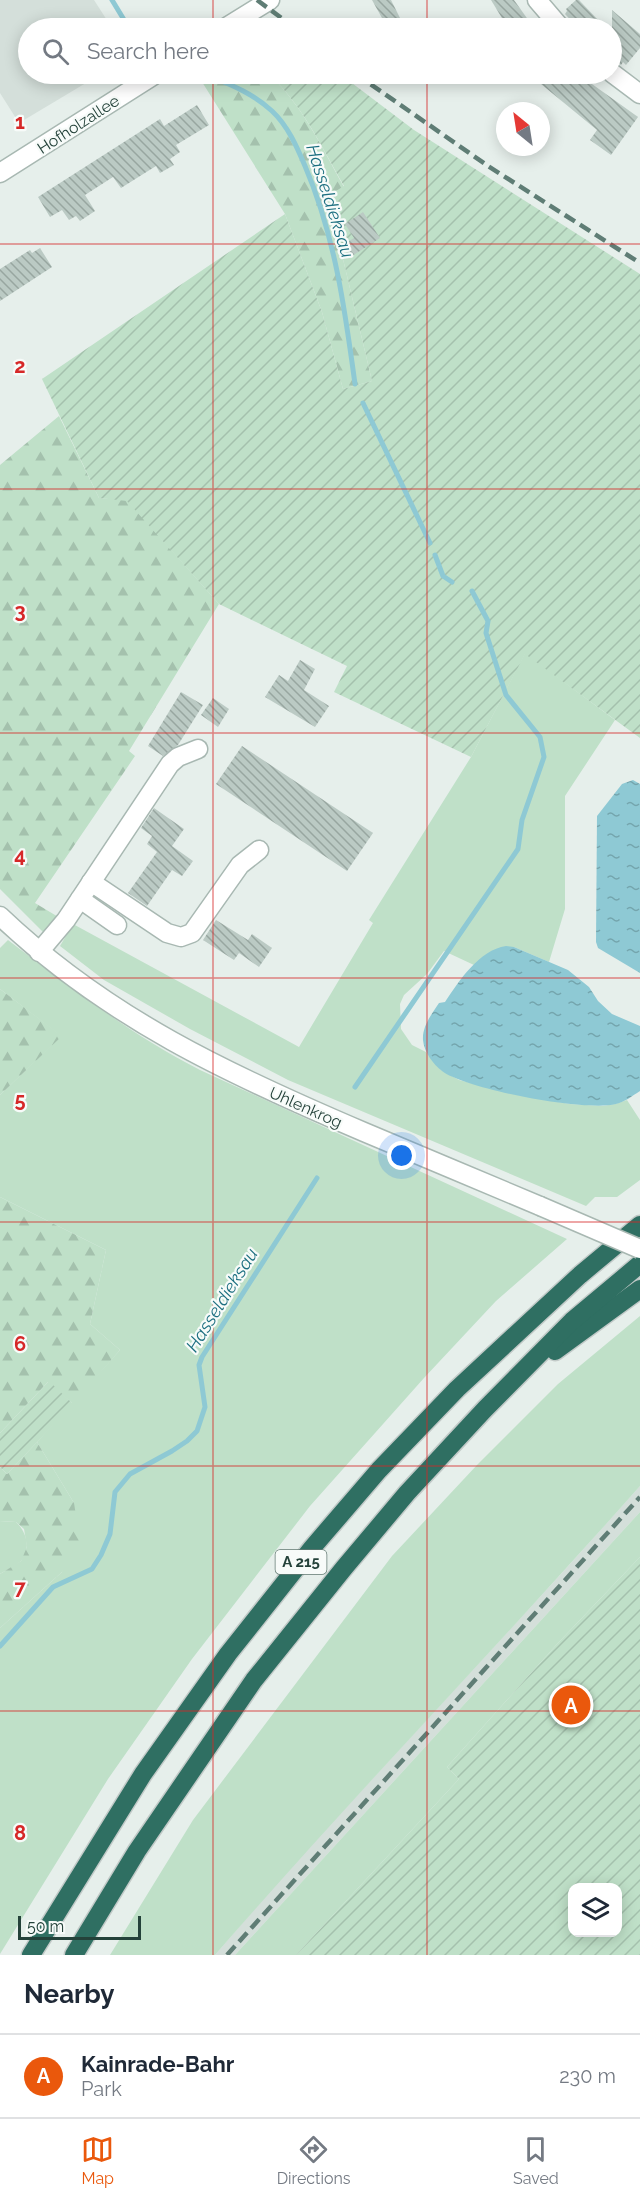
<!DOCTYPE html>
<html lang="en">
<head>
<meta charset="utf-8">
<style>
	:root { --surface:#fff; --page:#f2f2f3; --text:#1f2937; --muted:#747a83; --line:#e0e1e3; --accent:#ea580c }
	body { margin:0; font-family:Raleway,sans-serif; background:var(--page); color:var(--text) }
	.controls { position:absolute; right:18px; bottom:18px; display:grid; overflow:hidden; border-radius:12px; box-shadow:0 3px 15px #0003 }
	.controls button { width:54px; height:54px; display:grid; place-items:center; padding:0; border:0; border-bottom:2px solid var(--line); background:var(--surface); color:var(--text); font:30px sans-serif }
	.compass { position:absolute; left:496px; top:102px; width:54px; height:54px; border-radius:50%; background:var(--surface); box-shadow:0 3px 15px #0003; rotate:330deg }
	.scale { position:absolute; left:18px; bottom:15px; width:123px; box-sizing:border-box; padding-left:6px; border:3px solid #24423a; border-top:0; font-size:16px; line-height:21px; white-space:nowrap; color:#24423a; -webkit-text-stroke:4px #f7fbf9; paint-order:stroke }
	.you { position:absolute; left:402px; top:1156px; width:21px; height:21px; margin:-15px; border:4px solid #fff; border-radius:50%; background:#1a73e8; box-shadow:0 0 0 9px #1a73e833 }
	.badge { display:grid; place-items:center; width:39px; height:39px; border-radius:50%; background:var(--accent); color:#fff; font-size:20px; font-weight:700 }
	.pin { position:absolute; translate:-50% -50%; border:3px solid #fff; box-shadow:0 2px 6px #0006 }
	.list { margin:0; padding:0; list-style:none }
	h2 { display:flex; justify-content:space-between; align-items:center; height:78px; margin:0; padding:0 24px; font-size:26px }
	h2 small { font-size:20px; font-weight:400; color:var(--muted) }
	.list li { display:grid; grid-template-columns:39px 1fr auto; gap:18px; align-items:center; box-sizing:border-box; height:84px; padding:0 24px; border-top:2px solid var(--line) }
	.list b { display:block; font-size:22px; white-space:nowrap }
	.list p { margin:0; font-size:20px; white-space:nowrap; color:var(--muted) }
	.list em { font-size:20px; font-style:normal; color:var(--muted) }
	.icon { flex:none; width:33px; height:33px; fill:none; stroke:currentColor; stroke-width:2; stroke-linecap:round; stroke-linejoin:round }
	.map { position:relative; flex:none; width:640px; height:1955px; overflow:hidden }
	.search { position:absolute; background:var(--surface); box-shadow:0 3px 15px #0003; left:18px; right:18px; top:18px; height:66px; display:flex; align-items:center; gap:15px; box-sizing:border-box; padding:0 21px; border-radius:33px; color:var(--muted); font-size:22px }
	.sheet { height:162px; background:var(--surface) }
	nav { display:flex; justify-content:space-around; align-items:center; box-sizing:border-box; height:84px; border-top:2px solid var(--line); background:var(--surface); font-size:16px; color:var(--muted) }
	nav a { display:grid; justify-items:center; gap:3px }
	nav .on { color:var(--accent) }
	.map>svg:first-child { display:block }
	.built { fill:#d4dfda }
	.grass { fill:#bfe0c8 }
	.forest { fill:url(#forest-firs) }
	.garden { fill:url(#garden-furrows); fill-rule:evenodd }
	.water { fill:url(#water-ripples) }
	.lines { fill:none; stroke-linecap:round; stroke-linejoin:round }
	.stream { stroke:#8ec9d4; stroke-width:5 }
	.building { fill:url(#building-back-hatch) }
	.minor-casing { stroke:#a8b8b2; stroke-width:21 }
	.highway-casing { stroke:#c2cac8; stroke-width:21 }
	.minor { stroke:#fff; stroke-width:18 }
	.highway { stroke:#2f6f62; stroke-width:18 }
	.rail { stroke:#5f7d75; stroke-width:4.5; stroke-dasharray:12 6; stroke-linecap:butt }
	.minor-bridge-casing { stroke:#a8b8b2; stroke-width:21; stroke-linecap:butt }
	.minor-bridge { stroke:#fff; stroke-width:18 }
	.grid { fill:none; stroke:#d62828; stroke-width:1.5; stroke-opacity:0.55 }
	.labels { text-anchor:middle; stroke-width:4.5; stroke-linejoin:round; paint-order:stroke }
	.shield { fill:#f7fbf9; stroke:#637a73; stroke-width:1.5 }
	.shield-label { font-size:15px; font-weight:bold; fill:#24423a }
	.street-label { font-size:16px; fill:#24423a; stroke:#f7fbf9 }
	.water-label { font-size:18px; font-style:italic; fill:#1c6f80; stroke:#f7fbf9 }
	.grid-label { font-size:20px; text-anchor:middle; font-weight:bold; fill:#d62828; stroke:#f7fbf9; stroke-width:4.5; stroke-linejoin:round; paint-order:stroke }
</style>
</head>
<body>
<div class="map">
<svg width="640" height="1955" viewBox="0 0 640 1955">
	<defs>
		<pattern id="forest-firs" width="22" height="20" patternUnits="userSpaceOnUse" patternTransform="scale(1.5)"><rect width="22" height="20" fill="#bfe0c8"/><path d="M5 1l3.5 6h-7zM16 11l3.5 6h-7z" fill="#a4c1ad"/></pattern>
		<pattern id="garden-furrows" width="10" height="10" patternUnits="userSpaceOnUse" patternTransform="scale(1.5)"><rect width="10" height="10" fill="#bfe0c8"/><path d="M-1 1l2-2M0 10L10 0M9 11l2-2" fill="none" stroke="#a4c1ad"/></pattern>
		<pattern id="water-ripples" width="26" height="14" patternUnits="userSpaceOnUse" patternTransform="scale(1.5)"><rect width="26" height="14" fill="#8ec9d4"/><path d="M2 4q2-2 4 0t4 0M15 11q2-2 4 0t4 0" fill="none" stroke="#74a5ad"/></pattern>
		<pattern id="building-back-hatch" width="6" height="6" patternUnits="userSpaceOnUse" patternTransform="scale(1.5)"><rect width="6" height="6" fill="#bbcac4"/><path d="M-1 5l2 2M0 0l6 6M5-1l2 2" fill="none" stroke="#98a6a0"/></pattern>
	</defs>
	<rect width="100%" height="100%" fill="#e6efeb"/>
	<g class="built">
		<polygon points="0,0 94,0 112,28 28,28 28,74 101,74 19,123 0,93"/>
		<polygon points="640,1486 640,1512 235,1955 215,1955 282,1877 561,1574"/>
	</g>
	<g class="grass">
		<polygon points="525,653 615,720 565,796 565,909 549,962 514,947 487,955 474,965 444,951 427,974 404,995 400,1004 401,1029 412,1045 426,1052 441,1070 459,1080 518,1095 570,1104 603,1106 615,1104 627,1100 640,1120 640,1180 617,1197 595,1197 586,1206 288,1080 190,1029 104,980 60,946 73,924 299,1047 373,923 369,920 471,757"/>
		<path d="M8,940C71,988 130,1034 200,1070L567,1239L496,1301L424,1378L310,1506L192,1659L108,1779L0,1954V1628L62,1572L74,1503L37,1442L120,1350L90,1324L106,1250L0,1197V1095L61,1036L0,989V948Z"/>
		<path d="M640,1316V1486C500,1644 353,1796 215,1955H110L193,1820L392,1556L477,1465L558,1384Z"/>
		<polygon points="640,1512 640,1557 558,1643 447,1767 459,1779 296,1955 235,1955"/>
		<path d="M0,1521L16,1522C26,1531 32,1549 21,1561C16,1566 6,1570 0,1574Z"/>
	</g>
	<g class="forest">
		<path d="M197,74H269C304,108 320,144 344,187L328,196L372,381L343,389L322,312L285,214Z"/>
		<polygon points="59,416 99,498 127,500 219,604 129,751 135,756 35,903 60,918 43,932 0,889 0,465"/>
		<polygon points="0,989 62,1036 0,1095"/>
		<polygon points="0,1197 106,1250 90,1324 120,1350 73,1404 48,1382 0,1433"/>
		<polygon points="37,1442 74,1503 80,1541 62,1572 0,1628 0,1574 21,1561 27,1547 24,1529 16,1522 0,1521 0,1467 7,1474"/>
	</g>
	<g class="garden">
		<path d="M269,74H340L414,130L640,274V738L525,654L471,757L334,692L347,666L219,604L127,501L99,498L42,379L285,214L322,312L343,389L372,381L328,196L344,186C320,144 304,108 269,74Z"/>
		<polygon points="49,1381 73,1404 7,1474 0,1467 0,1433"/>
		<path d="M640,1557V1955H296L459,1779L447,1767L558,1643ZM572,1888H618V1932H572Z"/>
	</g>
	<g class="water">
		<polygon points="633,780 640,784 640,973 598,948 596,942 597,816 622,784"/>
		<path d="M506,946L514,947L568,970L589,987L598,1001L612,1014L640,1026V1091C632,1096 625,1102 616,1104C586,1112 465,1089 442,1071C433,1064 424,1052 423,1040C422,1026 432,1014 439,1003L445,1002C459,981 479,950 506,946Z"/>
	</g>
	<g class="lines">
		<g class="stream">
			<polyline points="112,0 129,28"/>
			<path d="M205,74C229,84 253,93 272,111C288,126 297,147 305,166C335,236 345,310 355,384"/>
			<polyline points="363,403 430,543"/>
			<polyline points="435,555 443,576 452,582"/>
			<polyline points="355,1087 518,849 522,820 544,757 540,737 506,695 486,633 488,621 472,591"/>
			<polyline points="0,1646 53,1587 92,1569 101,1555 110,1534 115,1492 130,1474 172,1451 187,1441 197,1431 205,1407 199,1365 202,1357 317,1178"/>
		</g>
	</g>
	<g class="building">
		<polygon points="372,0 391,0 401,20 387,27"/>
		<polygon points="491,0 514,0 534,28 508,28"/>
		<polygon points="576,0 579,0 600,22 593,28 578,28 565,14 567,11 566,9"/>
		<polygon points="612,10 640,34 640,48 626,65 623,62 621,65 612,58"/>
		<polygon points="550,74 578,74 638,117 611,155 590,140 597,130 541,84"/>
		<polygon points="197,105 209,125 176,145 180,152 170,159 174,165 160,173 156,166 121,188 113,177 85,195 95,211 80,221 76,216 69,220 62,210 50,217 38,197 160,119 164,126"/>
		<polygon points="363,212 380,238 352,256 344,244 354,238 345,224"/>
		<polygon points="40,248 52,267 0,301 0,269 30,250 32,253"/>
		<polygon points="300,660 315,669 304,690 329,706 315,727 265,697 279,675 288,681"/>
		<polygon points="181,692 203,705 178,745 163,756 148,746"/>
		<polygon points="213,698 229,709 218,727 201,715"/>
		<polygon points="242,746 373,833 347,871 216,784"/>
		<polygon points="154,808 184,829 172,846 193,861 182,876 172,870 147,906 128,893 157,852 147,844 152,836 141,828"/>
		<polygon points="216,920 248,940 252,934 272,948 259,967 239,953 234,960 203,940"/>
	</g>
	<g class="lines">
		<defs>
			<g id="minor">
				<polyline points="537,0 561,28"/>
				<polyline points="225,28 270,0"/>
				<polyline points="612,73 640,94"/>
				<polyline points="0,173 156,74"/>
				<polyline points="91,882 167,933 181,937 192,933 240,865 259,850"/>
				<polyline points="80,899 117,925"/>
				<path d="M0,916C107,1018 230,1075 364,1132C423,1157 481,1181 540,1206"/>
				<polyline points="39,952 66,920 170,764 178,757 198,749"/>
			</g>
			<g id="highway">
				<polyline points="555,1351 640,1289"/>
				<polyline points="31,1955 143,1774 228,1654 312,1548 379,1470 457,1389 580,1275 640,1225"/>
				<polyline points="74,1955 137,1851 254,1680 344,1568 407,1493 485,1409 572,1321 640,1264"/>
			</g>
		</defs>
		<use href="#minor" class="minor-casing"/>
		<use href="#highway" class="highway-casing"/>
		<use href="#minor" class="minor"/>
		<use href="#highway" class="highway"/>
		<g class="rail">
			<polyline points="257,0 295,28"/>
			<polyline points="356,74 488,166 640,263"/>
			<polyline points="227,1955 640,1497"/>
		</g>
		<defs>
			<polyline id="minor-bridge" points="540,1206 640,1249"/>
		</defs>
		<use href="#minor-bridge" class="minor-bridge-casing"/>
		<use href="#minor-bridge" class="minor-bridge"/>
	</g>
	<path class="grid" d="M213,0V28M427,0V28M213,74V1955M427,74V1955M0,244H640M0,489H640M0,733H640M0,978H640M0,1222H640M0,1466H640M0,1711H640"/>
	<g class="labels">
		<rect class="shield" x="275.5" y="1550" width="51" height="24" rx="4.5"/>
		<g class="shield-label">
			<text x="301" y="1567">A 215</text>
		</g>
		<g class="street-label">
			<text transform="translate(78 124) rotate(-33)" y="6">Hofholzallee</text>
			<text transform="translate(306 1107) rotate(24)" y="6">Uhlenkrog</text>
		</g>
		<g class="water-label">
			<text transform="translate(330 201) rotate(72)" y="6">Hasseldieksau</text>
			<text transform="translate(222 1300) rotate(-58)" y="6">Hasseldieksau</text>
		</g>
	</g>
	<g class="grid-label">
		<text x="20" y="129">1</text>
		<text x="20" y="373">2</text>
		<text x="20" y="618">3</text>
		<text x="20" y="862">4</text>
		<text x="20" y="1107">5</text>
		<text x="20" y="1351">6</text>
		<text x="20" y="1595">7</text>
		<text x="20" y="1840">8</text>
	</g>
</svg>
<div class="controls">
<button><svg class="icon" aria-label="layers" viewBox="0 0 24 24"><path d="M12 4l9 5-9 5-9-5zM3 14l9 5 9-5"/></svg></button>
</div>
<svg class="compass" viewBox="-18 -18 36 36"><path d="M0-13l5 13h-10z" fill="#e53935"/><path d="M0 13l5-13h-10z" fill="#747a83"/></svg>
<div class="scale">50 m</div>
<div class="you"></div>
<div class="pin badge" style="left:571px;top:1705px">A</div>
<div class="search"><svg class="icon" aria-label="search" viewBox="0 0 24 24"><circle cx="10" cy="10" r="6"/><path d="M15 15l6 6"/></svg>Search here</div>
</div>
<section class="sheet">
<h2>Nearby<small></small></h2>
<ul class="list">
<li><span class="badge">A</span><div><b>Kainrade-Bahr</b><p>Park</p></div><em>230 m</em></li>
</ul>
</section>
<nav>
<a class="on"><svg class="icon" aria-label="map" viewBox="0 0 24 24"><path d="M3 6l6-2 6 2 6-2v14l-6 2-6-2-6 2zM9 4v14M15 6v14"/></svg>Map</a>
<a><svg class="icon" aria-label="directions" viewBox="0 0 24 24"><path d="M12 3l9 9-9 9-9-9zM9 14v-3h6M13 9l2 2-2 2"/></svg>Directions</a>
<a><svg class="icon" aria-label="saved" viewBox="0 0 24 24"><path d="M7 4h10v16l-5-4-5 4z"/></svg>Saved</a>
</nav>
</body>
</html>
